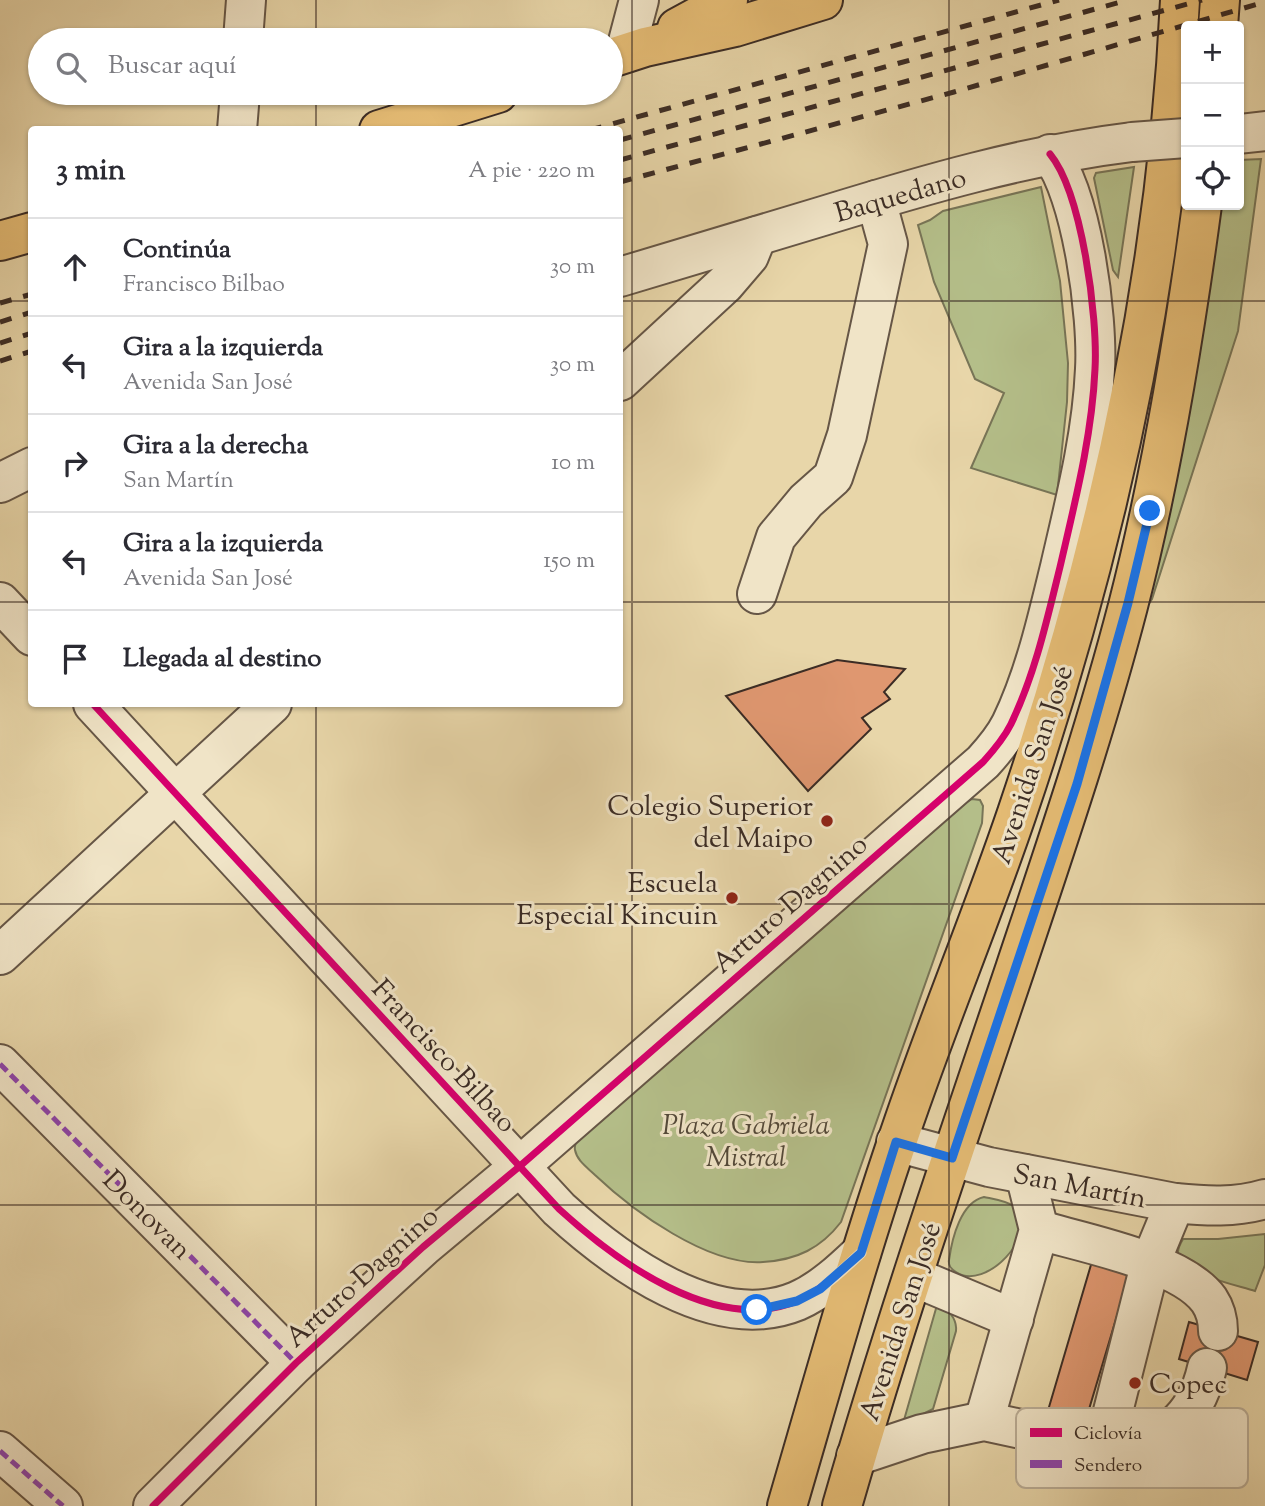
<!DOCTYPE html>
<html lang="es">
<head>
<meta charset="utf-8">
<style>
	:root { --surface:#fff; --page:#f2f2f3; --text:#2b2b33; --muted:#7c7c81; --line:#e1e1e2 }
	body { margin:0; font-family:"Sorts Mill Goudy",serif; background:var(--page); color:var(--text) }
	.controls { position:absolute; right:21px; top:21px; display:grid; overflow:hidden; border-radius:7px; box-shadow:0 2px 5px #0004 }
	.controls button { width:63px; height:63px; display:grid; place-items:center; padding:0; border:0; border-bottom:2px solid var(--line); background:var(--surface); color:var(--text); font:35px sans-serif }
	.stop { position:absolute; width:21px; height:21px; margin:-16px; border:5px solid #1a73e8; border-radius:50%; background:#fff }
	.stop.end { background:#1a73e8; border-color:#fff; box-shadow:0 2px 7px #0008 }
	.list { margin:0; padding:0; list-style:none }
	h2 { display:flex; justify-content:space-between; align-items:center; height:91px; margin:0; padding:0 28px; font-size:30px }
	h2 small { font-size:23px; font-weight:400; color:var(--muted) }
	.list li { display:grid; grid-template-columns:46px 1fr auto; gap:21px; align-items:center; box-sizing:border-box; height:98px; padding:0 28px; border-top:2px solid var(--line) }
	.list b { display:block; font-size:26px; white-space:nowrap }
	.list p { margin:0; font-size:23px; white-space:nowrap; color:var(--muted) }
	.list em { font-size:23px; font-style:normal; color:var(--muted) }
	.icon { flex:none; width:38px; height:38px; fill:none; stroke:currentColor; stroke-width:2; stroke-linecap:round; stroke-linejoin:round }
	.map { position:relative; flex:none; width:1265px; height:1506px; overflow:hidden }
	.search { position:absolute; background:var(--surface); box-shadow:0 2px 5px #0004; left:28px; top:28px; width:595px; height:77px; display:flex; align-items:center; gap:18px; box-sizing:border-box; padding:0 24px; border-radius:38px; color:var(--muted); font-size:26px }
	.panel { position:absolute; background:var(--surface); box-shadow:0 2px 5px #0004; left:28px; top:126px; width:595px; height:581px; border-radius:7px }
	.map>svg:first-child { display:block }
	.green { fill:#b4be89; stroke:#787557; stroke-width:2 }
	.building { fill:#df9770; stroke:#3b2c25; stroke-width:2 }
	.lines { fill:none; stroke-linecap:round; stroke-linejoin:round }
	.minor-casing { stroke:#665646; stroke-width:42 }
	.major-casing { stroke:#3b2c25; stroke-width:42 }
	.minor { stroke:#f0e4c7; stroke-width:38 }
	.major { stroke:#e4bb74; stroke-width:38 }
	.rail { stroke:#3b2c25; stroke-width:5; stroke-dasharray:12 12; stroke-linecap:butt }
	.minor-bridge-casing { stroke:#665646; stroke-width:42; stroke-linecap:butt }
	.minor-bridge { stroke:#f0e4c7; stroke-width:38 }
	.quiet { stroke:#8e44ad; stroke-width:5; stroke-dasharray:10 5; stroke-linecap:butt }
	.cycleway-casing { stroke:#f0e4c7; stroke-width:11 }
	.cycleway { stroke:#d6006c; stroke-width:7 }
	.route { stroke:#1a73e8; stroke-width:9 }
	.grid { fill:none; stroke:#3b2c25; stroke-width:2; stroke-opacity:0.55 }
	.poi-dot { fill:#8f2418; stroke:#f0e4c7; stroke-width:2.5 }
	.labels { text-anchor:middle; stroke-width:6; stroke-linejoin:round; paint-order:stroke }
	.street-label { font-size:28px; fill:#3b2c25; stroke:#f0e4c7 }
	.poi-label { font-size:28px; fill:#3b2c25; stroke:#f0e4c7; text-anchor:end }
	.park-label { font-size:28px; font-style:italic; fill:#534939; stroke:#f0e4c7 }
	.key { fill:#f0e4c7; stroke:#baad96; stroke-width:2 }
	.key-label { font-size:19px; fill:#3b2c25 }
</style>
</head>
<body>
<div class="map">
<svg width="1265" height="1506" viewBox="0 0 1265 1506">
	<rect width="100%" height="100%" fill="#e8d6a9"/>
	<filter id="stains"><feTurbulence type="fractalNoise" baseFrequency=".00286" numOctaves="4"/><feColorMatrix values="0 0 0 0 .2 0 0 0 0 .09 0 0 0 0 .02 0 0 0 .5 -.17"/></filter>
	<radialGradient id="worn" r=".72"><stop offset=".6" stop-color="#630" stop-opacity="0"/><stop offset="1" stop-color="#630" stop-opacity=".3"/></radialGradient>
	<g class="green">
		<polygon points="1261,159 1238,331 1152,599 1144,611 1193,388 1221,205 1239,205 1239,160"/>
		<polygon points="1134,167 1118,277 1113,270 1094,178 1096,173"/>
		<polygon points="1041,187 1060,281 1068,363 1067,402 1057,495 971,468 1004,393 975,379 934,282 918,225 930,220 943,211"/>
		<path d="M972,799L980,800L983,806L982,823L841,1222C821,1248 797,1260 763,1262C708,1266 633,1211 595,1175C588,1168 577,1161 575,1150C574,1146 577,1139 578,1135L962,805Z"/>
		<path d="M984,1197C993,1199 1008,1201 1015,1207C1041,1234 985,1292 956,1272C951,1269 948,1266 949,1260C952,1238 961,1202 984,1197Z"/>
		<path d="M1265,1234V1265L1255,1291C1237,1285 1182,1274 1178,1255C1177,1249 1180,1244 1183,1239H1218Z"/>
		<path d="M937,1305L944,1306C951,1314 957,1320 956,1331L933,1409L919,1416L904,1420Z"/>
	</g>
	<g class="building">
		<polygon points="837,660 905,669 884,692 890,699 862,718 871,729 808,791 726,696"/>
		<polygon points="1093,1258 1131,1269 1081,1436 1044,1424"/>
		<polygon points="1189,1322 1258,1342 1247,1380 1179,1359"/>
	</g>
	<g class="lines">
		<defs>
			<g id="minor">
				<polyline points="243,40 246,0"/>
				<polyline points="625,53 639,0"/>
				<polyline points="237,130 240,93"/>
				<polyline points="1239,134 1265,131"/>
				<path d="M620,277C687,257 755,237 823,216C924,185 1026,155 1132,142"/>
				<polyline points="620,381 725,284 749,256 757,236"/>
				<polyline points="0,483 32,467"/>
				<polyline points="757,594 776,537 806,501 833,477 847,435 888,244 876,200"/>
				<polyline points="0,602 32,636"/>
				<path d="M93,704L559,1209C616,1261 715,1335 797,1301C822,1290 842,1271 861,1253"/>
				<polyline points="0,955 272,704"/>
				<polyline points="0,1064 296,1363"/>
				<path d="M896,1142L989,1167L1175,1203C1205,1206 1236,1208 1265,1199"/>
				<path d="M1039,1230C1084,1243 1182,1262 1209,1300C1215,1309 1218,1320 1218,1331"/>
				<polyline points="914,1277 1014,1319"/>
				<polyline points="984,1421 1039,1230 1025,1174"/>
				<path d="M1104,1447C1159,1449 1195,1422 1207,1368"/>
				<polyline points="0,1451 63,1506"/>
				<polyline points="856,1456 922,1434 984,1421 1104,1447 1151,1261 1175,1203"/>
				<path d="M153,1506L296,1363L423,1247L520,1166L983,762C994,750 1004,738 1011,724C1035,674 1047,620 1060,567C1075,502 1092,436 1095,369C1098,317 1082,193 1050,154"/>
			</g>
			<g id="major">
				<polyline points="1218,26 1220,0"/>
				<polyline points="677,28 728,0"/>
				<polyline points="611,58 645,47 735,27 823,0"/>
				<polyline points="379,130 498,93"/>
				<polyline points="0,241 32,232"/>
				<path d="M787,1506C822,1386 856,1264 896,1145C933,1033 979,925 1017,813C1106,551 1167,278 1180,0"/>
				<path d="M842,1506C894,1325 955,1147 1015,969C1055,849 1096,729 1128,606C1162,474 1184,339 1202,205"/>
			</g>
		</defs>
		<use href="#minor" class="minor-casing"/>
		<use href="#major" class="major-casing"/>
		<use href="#minor" class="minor"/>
		<use href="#major" class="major"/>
		<g class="rail">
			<polyline points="590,130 1059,0"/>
			<polyline points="620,140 1128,0"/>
			<polyline points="620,160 1202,0"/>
			<polyline points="620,182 954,92 1265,2"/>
			<polyline points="0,303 32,294"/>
			<polyline points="0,322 32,312"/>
			<polyline points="0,343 32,333"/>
			<polyline points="0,361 32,351"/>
		</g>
		<defs>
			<polyline id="minor-bridge" points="1132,142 1186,138"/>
		</defs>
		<use href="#minor-bridge" class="minor-bridge-casing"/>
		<use href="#minor-bridge" class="minor-bridge"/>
		<g class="quiet">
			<polyline points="0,1064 296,1363"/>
			<polyline points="0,1451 63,1506"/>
		</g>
		<defs>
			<g id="cycleway">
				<path d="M93,704L559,1209C616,1261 715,1335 797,1301C822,1290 842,1271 861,1253"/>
				<path d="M153,1506L296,1363L423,1247L520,1166L983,762C994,750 1004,738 1011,724C1035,674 1047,620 1060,567C1075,502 1092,436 1095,369C1098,317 1082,193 1050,154"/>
			</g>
		</defs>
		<use href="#cycleway" class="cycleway-casing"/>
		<use href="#cycleway" class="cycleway"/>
	</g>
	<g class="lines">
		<polyline class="route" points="757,1310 797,1301 820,1289 861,1253 896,1142 952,1158 1077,784 1128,603 1150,511"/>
	</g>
	<path class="grid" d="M316,0V40M632,0V1506M949,0V1506M316,93V130M0,301H32M620,301H1265M0,602H32M620,602H1265M316,704V1506M0,904H1265M0,1205H1265"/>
	<g class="poi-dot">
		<circle cx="827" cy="821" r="7"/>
		<circle cx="732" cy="898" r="7"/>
		<circle cx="1135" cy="1383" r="7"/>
	</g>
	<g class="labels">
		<g class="street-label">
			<text transform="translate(900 194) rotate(-16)" y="10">Baquedano</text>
			<text transform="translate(1031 764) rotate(-72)" y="10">Avenida San José</text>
			<text transform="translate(789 903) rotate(-41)" y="10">Arturo Dagnino</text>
			<text transform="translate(445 1055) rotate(47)" y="10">Francisco Bilbao</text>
			<text transform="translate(1080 1185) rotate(11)" y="10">San Martín</text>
			<text transform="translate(148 1214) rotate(45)" y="10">Donovan</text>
			<text transform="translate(361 1276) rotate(-42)" y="10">Arturo Dagnino</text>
			<text transform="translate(899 1321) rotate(-72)" y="10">Avenida San José</text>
		</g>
		<g class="poi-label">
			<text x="813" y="815">Colegio Superior<tspan x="813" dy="32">del Maipo</tspan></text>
			<text x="718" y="892">Escuela<tspan x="718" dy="32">Especial Kincuin</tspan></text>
			<text x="1149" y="1393" text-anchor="start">Copec</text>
		</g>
		<g class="park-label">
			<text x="746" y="1134">Plaza Gabriela<tspan x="746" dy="32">Mistral</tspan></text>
		</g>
	</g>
	<rect x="1016" y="1408" width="232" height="80" rx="10" class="key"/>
	<rect x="1030" y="1428" width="32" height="9" fill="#d6006c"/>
	<rect x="1030" y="1460" width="32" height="8" fill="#8e44ad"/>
	<g class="key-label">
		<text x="1074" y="1439">Ciclovía</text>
		<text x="1074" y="1471">Sendero</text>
	</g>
	<rect width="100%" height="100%" filter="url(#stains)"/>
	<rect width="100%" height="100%" fill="url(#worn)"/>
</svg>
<div class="controls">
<button>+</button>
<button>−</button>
<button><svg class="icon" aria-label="locate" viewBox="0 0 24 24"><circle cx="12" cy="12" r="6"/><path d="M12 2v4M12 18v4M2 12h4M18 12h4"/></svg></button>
</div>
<div class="stop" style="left:757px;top:1310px"></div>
<div class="stop end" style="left:1150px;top:511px"></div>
<div class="search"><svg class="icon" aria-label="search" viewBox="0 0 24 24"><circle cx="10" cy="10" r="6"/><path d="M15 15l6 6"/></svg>Buscar aquí</div>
<section class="panel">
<h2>3 min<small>A pie · 220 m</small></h2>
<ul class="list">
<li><svg class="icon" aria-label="ahead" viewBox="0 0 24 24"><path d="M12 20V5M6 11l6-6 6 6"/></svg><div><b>Continúa</b><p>Francisco Bilbao</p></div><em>30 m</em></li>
<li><svg class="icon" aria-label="left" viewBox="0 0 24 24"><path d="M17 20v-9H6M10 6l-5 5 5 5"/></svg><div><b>Gira a la izquierda</b><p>Avenida San José</p></div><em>30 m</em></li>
<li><svg class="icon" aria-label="right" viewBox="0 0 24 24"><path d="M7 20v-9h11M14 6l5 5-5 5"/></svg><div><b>Gira a la derecha</b><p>San Martín</p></div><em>10 m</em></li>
<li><svg class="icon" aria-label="left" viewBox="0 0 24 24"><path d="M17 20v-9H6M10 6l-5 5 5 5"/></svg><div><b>Gira a la izquierda</b><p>Avenida San José</p></div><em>150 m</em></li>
<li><svg class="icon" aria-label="arrive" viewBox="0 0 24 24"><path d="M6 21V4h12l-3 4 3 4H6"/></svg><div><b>Llegada al destino</b></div></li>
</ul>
</section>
</div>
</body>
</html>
